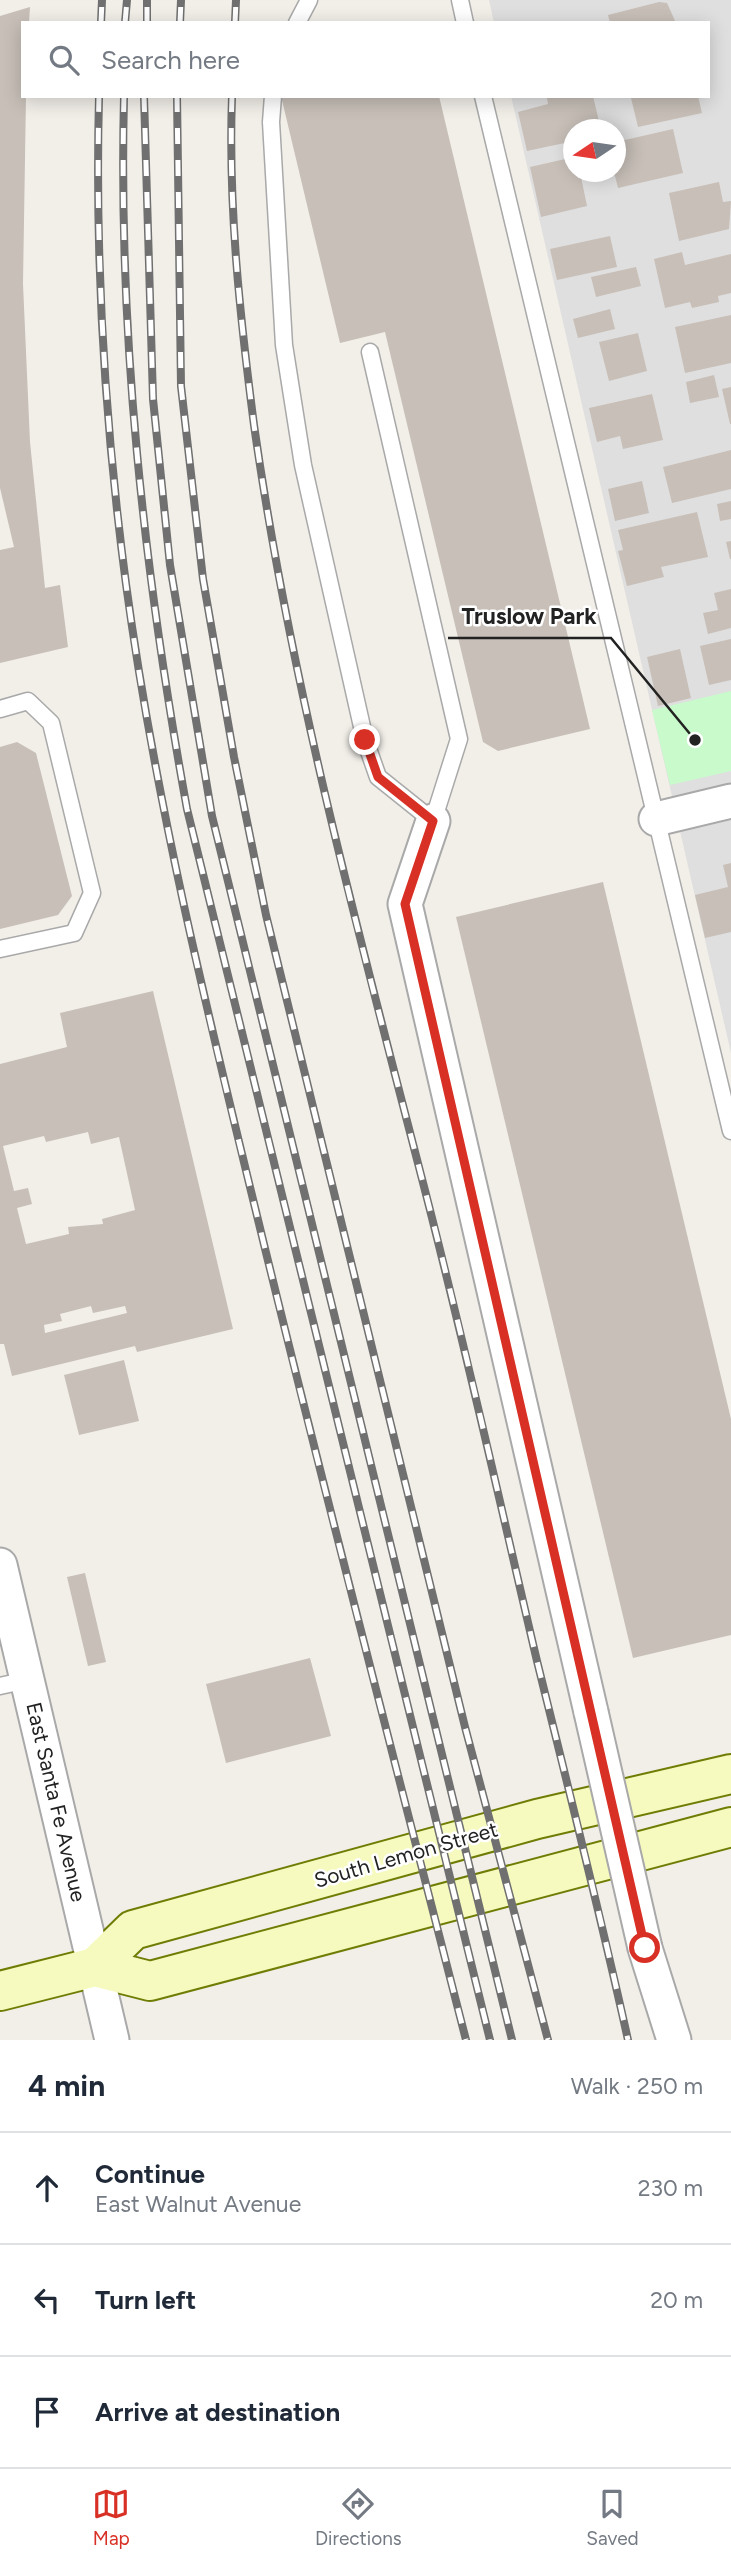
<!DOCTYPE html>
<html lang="en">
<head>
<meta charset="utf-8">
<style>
	:root { --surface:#fff; --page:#f2f2f3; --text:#1f2937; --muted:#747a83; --line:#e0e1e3; --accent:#d93025 }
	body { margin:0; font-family:Figtree,sans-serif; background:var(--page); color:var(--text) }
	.compass { position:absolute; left:563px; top:119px; width:63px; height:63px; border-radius:50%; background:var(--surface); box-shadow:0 4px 18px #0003; rotate:257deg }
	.stop { position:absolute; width:21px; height:21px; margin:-16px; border:5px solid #d93025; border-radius:50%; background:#fff }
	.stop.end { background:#d93025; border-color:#fff; box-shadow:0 2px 7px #0008 }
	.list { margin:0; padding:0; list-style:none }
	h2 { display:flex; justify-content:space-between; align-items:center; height:91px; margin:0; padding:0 28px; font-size:30px }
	h2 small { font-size:23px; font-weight:400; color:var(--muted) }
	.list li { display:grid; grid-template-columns:46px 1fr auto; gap:21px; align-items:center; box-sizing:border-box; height:112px; padding:0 28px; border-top:2px solid var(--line) }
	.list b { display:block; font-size:26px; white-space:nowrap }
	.list p { margin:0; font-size:23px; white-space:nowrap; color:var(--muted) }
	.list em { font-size:23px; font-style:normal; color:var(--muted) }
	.icon { flex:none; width:38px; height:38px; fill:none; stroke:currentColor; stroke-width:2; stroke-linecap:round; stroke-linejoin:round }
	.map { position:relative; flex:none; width:731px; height:2040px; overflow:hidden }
	.search { position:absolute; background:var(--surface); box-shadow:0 4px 18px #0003; left:21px; right:21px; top:21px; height:77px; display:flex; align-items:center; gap:18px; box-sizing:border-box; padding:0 24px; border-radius:0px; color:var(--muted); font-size:26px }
	.sheet { height:427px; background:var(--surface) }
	nav { display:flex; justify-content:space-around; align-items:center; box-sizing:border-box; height:98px; border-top:2px solid var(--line); background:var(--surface); font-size:19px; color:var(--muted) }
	nav a { display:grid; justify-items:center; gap:4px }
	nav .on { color:var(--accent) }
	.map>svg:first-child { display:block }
	.residential { fill:#e0dfdf; fill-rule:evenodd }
	.park { fill:#c8facc }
	.building { fill:#c7bfb8; fill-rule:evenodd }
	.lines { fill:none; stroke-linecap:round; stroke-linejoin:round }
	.lane-casing { stroke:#a9a9a9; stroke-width:19 }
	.street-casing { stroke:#a9a9a9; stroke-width:37 }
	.secondary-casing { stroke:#707d05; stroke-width:42 }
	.lane { stroke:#fff; stroke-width:16 }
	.street { stroke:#fff; stroke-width:33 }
	.secondary { stroke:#f7fabf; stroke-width:38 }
	.rail-casing { stroke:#707070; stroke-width:8 }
	.rail { stroke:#fff; stroke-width:5; stroke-dasharray:16; stroke-linecap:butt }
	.street-bridge-casing { stroke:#a9a9a9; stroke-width:37; stroke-linecap:butt }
	.street-bridge { stroke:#fff; stroke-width:33 }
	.route { stroke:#d93025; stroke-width:9 }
	.labels { text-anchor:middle; stroke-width:5; stroke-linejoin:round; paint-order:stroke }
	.street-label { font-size:21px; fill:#222; stroke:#fff }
	.leader { fill:none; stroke:#222; stroke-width:2.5 }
	.callout-dot { fill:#222; stroke:#fff; stroke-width:2.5 }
	.callout-label { font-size:23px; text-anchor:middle; font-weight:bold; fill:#222; stroke:#fff; stroke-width:5; stroke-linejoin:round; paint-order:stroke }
</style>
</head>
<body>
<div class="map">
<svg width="731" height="2040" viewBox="0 0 731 2040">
	<rect width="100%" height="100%" fill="#f2efe9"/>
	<path class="residential" d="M489,0H731V1053L511,96H708V23H494ZM574,130H616V172H574Z"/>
	<polygon class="park" points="731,691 731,771 670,785 652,710"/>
	<g class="building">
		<polygon points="659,2 667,3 676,23 610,23 608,15"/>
		<polygon points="30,7 29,23 23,23 23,96 26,96 23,284 30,442 45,588 60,585 68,647 0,663 0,550 14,547 0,488 0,16"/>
		<polygon points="281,96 439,96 590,729 498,751 483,742 385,332 340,343"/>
		<polygon points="553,96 593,96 601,130 574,130 574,141 527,151 518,112 548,104 547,98"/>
		<polygon points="639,96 698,96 702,113 638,127 631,98"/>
		<polygon points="673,129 683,173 618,188 614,172 616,142"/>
		<polygon points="574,157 574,172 580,172 587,206 541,217 530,167"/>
		<polygon points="719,182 723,202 731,201 729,229 679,241 669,193"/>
		<polygon points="610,236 617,267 557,280 550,249"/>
		<polygon points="682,252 685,265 731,254 731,293 718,296 719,302 692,308 690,302 665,308 654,259"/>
		<polygon points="636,267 641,286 596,297 591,277"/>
		<polygon points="610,309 615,329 578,338 573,319"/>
		<polygon points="731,315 731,363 685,373 675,327"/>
		<polygon points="638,333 647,371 609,381 599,342"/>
		<polygon points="714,375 719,397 690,403 686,382"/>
		<polygon points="731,387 731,424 730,424 722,389"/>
		<polygon points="652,394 663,440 623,449 620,436 597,442 589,408"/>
		<polygon points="731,450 731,489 672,503 663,467"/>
		<polygon points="642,481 649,513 615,521 608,489"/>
		<polygon points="731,501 731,519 720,521 717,504"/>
		<polygon points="697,512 708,557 661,567 664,577 627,586 618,551 623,550 618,530"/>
		<polygon points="731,541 731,559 730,559 726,542"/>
		<polygon points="731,589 731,628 708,634 703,613 718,610 714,593"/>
		<polygon points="731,639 731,680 709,685 700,646"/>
		<polygon points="680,649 691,698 658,706 647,657"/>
		<polygon points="17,742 36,753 72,896 58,915 0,929 0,747"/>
		<polygon points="731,863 731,932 705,938 695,895 728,887 723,865"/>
		<polygon points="603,882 731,1419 731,1635 633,1658 456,917"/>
		<path d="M153,991L233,1329L137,1352L135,1346L12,1376L4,1344H0V1064L67,1047L60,1013ZM88,1132L91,1144L119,1137L135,1210L102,1219L103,1224L68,1227L69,1234L26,1244L17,1208L32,1204L28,1188L14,1191L3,1146L44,1136L46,1142ZM91,1306L93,1313L125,1306L127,1313L45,1333L44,1325L62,1321L60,1314Z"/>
		<polygon points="124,1360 139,1421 79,1435 64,1375"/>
		<polygon points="85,1573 106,1662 88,1666 67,1577"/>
		<polygon points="310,1658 331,1736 226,1763 206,1684"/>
	</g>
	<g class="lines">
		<defs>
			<g id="lane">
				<polyline points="460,0 465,23"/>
				<polyline points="297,23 309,0"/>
				<polyline points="273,96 271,122 284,345 303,465 365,740 378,777 433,821 459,739 370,352"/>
				<polyline points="483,96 731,1131"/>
				<polyline points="0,709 28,701 51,723 92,893 74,933 0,949"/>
				<polyline points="0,1686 27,1680"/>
			</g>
			<g id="street">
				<polyline points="656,819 731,801"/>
				<polyline points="433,821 405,904 591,1712"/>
				<polyline points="0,1565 112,2040"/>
				<polyline points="645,1948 674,2040"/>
			</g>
			<g id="secondary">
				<polyline points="95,1967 133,1930 537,1819 731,1774"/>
				<polyline points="0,1991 95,1967 150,1981 731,1827"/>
			</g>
		</defs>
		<use href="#lane" class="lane-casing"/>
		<use href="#street" class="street-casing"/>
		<use href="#secondary" class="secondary-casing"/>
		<use href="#lane" class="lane"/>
		<use href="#street" class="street"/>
		<use href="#secondary" class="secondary"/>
		<defs>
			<g id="rail">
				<polyline points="101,23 102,0"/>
				<polyline points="125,23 127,0"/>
				<polyline points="147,23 147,0"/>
				<polyline points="180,23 181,0"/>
				<polyline points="235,23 236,0"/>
				<path d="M99,96C95,255 105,426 126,584C155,801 208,1015 260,1228C326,1499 397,1770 466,2040"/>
				<path d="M124,96C118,337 144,573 187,809L490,2040"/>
				<polyline points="144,96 153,399 170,565 212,816 512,2040"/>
				<polyline points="177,96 181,386 203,579 234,757 266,915 465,1727 548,2040"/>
				<path d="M232,96C228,206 240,317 254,425C290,680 357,927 421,1175C463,1336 499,1499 537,1661C568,1787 600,1913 628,2040"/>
			</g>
		</defs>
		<use href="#rail" class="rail-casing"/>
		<use href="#rail" class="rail"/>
		<defs>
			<polyline id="street-bridge" points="591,1712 645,1948"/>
		</defs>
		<use href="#street-bridge" class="street-bridge-casing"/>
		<use href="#street-bridge" class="street-bridge"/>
	</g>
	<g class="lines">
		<polyline class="route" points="365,740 378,777 433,821 405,904 645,1948"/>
	</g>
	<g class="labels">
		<g class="street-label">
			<text transform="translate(56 1802) rotate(77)" y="7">East Santa Fe Avenue</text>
			<text transform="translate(406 1855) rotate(-16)" y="7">South Lemon Street</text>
		</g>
	</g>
	<path class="leader" d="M695 740L611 638H448"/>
	<circle class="callout-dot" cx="695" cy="740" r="7"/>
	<g class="callout-label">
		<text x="529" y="624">Truslow Park</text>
	</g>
</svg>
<svg class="compass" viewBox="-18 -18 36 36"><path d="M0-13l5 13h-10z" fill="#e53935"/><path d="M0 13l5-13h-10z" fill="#747a83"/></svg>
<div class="stop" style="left:645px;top:1948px"></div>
<div class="stop end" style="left:365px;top:740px"></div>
<div class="search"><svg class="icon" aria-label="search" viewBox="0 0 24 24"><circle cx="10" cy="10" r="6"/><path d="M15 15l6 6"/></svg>Search here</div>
</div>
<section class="sheet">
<h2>4 min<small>Walk · 250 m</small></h2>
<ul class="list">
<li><svg class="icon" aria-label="ahead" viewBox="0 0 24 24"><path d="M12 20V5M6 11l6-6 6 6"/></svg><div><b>Continue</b><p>East Walnut Avenue</p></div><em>230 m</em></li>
<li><svg class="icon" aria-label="left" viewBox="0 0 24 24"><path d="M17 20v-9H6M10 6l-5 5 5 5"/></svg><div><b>Turn left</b></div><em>20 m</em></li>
<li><svg class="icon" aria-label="arrive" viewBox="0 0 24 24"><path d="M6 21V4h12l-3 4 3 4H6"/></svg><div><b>Arrive at destination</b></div></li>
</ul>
</section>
<nav>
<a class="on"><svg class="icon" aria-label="map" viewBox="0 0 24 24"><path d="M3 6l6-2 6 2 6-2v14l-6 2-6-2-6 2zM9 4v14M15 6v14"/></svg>Map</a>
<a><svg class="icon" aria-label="directions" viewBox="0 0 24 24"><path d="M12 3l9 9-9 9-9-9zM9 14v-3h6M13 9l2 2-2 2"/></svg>Directions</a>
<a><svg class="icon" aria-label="saved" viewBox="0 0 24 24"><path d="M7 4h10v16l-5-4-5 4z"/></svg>Saved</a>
</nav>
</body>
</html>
